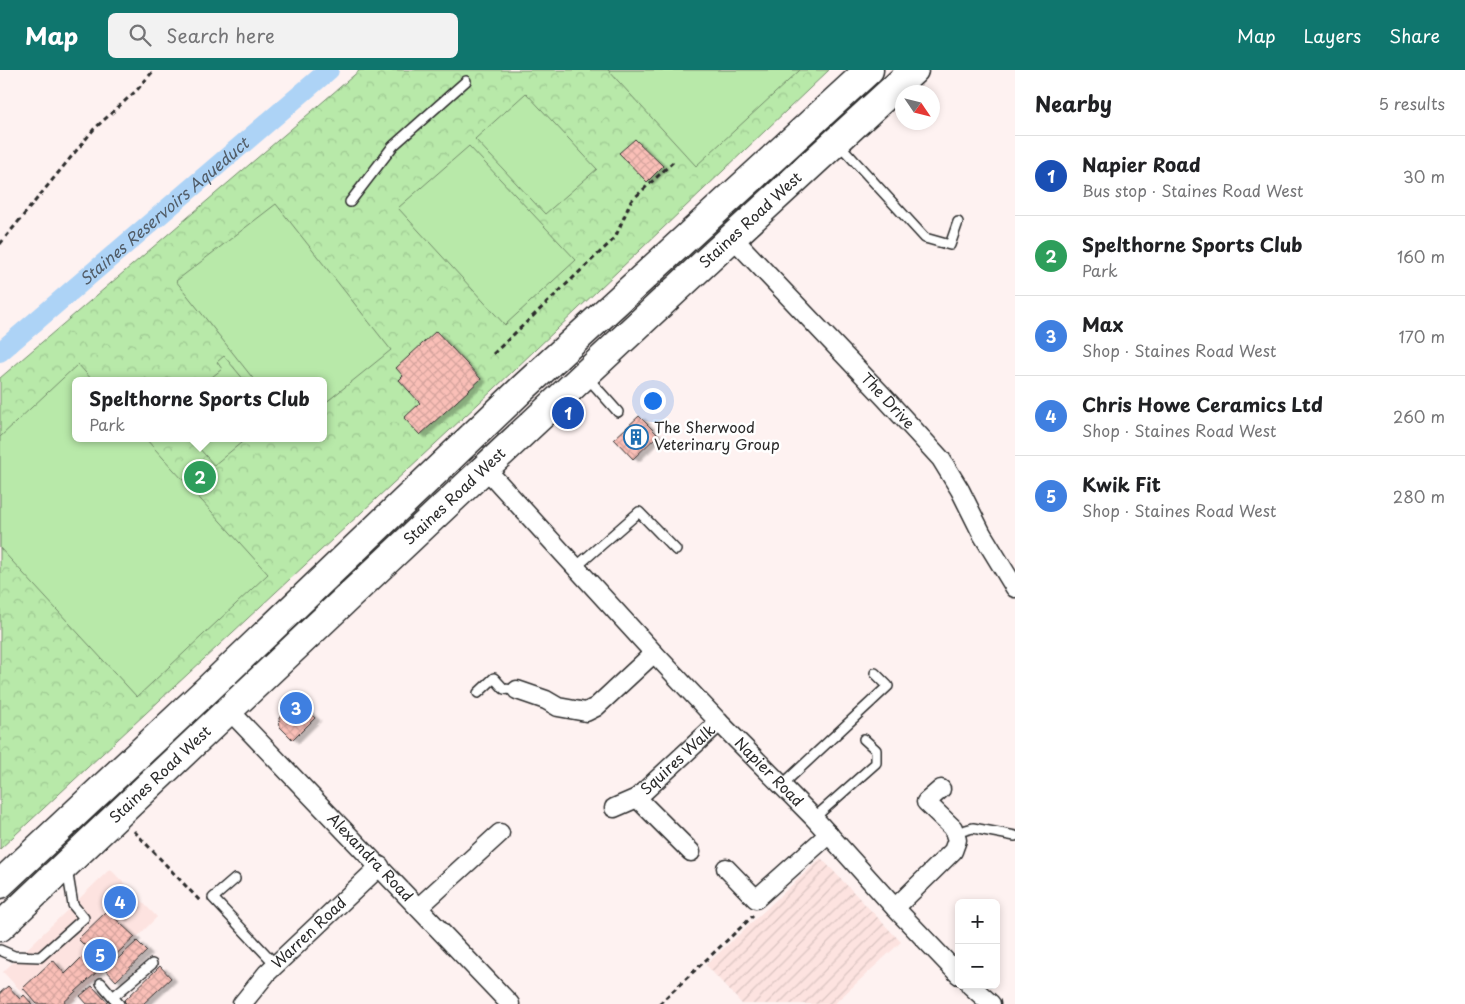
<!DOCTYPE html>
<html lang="en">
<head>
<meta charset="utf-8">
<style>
	:root { --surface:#fff; --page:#f2f2f2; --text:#202124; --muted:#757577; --line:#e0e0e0; --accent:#0f766e }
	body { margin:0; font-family:"Playpen Sans",sans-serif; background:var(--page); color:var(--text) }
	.controls { position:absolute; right:15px; bottom:15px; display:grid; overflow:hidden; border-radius:8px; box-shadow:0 2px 8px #0003 }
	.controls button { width:45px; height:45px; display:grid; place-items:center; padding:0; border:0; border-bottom:1px solid var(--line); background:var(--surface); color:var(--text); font:25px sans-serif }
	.compass { position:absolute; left:895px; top:15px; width:45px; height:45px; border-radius:50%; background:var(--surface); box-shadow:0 2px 8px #0003; rotate:125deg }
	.you { position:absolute; left:652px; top:330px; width:18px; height:18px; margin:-12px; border:4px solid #fff; border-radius:50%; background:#1a73e8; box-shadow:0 0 0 8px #1a73e833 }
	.badge { display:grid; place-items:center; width:32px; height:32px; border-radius:50%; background:var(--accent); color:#fff; font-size:16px; font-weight:700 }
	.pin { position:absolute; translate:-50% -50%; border:2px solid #fff; box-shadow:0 1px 5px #0006 }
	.popup { position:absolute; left:72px; top:307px; width:255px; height:65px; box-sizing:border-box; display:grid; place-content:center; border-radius:8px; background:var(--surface); filter:drop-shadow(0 1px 4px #0005); font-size:16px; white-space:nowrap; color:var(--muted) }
	.popup b { font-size:19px; color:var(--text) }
	.popup::after { content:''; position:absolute; left:50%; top:100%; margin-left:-10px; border:10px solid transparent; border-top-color:var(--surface) }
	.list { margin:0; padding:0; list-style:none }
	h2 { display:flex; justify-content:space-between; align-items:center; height:65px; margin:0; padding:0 20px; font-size:21px }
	h2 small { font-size:16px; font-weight:400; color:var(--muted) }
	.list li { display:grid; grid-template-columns:32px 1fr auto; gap:15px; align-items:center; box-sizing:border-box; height:80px; padding:0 20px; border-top:1px solid var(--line) }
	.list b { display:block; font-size:19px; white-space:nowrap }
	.list p { margin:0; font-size:16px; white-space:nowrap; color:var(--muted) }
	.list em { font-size:16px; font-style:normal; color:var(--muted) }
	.icon { flex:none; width:28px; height:28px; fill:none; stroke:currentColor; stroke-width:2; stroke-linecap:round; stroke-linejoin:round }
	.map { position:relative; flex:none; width:1015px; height:934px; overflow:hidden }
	header { display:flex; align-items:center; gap:30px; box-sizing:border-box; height:70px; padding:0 25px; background:var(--accent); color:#fff }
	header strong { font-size:24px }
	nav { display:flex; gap:28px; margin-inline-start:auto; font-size:18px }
	.search { width:350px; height:45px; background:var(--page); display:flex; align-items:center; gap:12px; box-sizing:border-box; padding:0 18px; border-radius:8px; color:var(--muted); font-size:19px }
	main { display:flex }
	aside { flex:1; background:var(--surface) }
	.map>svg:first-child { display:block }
	.built { fill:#fde3e0 }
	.industrial { fill:url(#industrial-furrows) }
	.forest { fill:url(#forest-crowns); stroke:#728a6a; fill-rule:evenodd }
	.garden { fill:#b8e9a9; stroke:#728a6a }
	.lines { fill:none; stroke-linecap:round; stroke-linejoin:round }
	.canal { stroke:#add3f6; stroke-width:20 }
	.building { fill:url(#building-cross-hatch); stroke:#2b2b2b; filter:url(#shadow) }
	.service-casing { stroke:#2b2b2b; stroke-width:12 }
	.minor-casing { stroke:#2b2b2b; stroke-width:21 }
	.trunk-casing { stroke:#2b2b2b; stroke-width:31 }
	.path { stroke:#2b2b2b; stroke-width:3; stroke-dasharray:5 4; stroke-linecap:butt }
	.service { stroke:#fff; stroke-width:9 }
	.minor { stroke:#fff; stroke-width:18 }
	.trunk { stroke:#fff; stroke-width:28 }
	.labels { text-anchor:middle; stroke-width:5; stroke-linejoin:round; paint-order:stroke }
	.street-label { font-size:15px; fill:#2b2b2b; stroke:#fff }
	.poi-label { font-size:15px; fill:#2b2b2b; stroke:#fff; text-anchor:start }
	.water-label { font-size:16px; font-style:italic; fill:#525d68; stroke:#fff }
</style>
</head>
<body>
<header>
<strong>Map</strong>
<div class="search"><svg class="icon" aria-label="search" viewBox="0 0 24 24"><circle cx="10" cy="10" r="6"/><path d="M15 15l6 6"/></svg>Search here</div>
<nav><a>Map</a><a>Layers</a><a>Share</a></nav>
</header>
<main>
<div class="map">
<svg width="1015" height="934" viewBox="0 0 1015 934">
	<defs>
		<pattern id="industrial-furrows" width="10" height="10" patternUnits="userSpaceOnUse" patternTransform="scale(1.25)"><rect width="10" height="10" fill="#fde3e0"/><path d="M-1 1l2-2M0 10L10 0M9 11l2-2" fill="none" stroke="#d9c3c0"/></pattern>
		<pattern id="forest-crowns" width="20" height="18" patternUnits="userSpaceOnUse" patternTransform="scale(1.25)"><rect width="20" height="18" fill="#b8e9a9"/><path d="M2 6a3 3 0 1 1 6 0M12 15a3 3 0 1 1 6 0" fill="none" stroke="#9ec892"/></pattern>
		<pattern id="building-cross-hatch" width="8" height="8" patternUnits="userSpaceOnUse" patternTransform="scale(1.25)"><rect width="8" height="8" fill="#fabfb7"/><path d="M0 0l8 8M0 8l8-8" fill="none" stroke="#d6a49e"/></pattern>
		<filter id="shadow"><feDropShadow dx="5.5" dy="3" stdDeviation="1" flood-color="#0004"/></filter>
	</defs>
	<rect width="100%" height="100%" fill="#fef2f1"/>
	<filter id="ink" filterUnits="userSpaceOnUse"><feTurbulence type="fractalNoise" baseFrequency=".02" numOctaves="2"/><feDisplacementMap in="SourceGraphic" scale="10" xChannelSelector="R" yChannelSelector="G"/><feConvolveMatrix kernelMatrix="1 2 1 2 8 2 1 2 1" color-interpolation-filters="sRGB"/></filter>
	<g filter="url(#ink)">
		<polygon class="built" points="110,799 157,847 71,934 33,934 3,902"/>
		<polygon class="industrial" points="821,788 901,872 834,934 742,934 706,895"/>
		<path class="forest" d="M360,0H829L493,320L0,779V308ZM76,311H324V368H76Z"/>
		<g class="garden">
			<polygon points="608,0 800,0 696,96"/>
			<polygon points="526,23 597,99 545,144 475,69"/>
			<polygon points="469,76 576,190 505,255 398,138"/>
			<polygon points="276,134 391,280 324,334 324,311 255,311 176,211"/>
			<polygon points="224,286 245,311 207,311 222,299 217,292"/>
			<polygon points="78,294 93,311 76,311 76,368 145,368 268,504 137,627 0,478 0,367"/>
			<polygon points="190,368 247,368 214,395"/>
		</g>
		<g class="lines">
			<path class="canal" id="s1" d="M0,282L329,0"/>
		</g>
		<g class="building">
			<polygon points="635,69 663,96 647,112 619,83"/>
			<polygon points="436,261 481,309 420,365 404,348 420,333 399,310 403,306 396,298"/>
			<polygon points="639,346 658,365 633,389 614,369"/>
			<polygon points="297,630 315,648 293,670 280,657 279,648"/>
			<polygon points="118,816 135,834 121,848 104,830"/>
			<polygon points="107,841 135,867 62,934 37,934 23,918 53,890 65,904 89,880 78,869"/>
			<polygon points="137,871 147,881 116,911 106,900"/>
			<polygon points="160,896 171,908 143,934 127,934 124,931"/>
			<polygon points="8,916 20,929 24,925 32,934 0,934 0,923"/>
			<polygon points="92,916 109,934 87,934 80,926"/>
		</g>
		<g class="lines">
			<defs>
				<g id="service">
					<polyline points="838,73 925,168 950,175 958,152"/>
					<polyline points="350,132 393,76 466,11"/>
					<polyline points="587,307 618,342"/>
					<polyline points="576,497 639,442 676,480"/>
					<polyline points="478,623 494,608 504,619 517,620"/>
					<polyline points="782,715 888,616 875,603"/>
					<polyline points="814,748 876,693 876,680 864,669"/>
					<polyline points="955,763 973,758 1015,766"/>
					<polyline points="235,809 213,828 275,894"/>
					<polyline points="0,880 14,886 40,887 84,848 73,835 67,799"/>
					<polyline points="101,913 119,934"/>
					<polyline points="113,927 152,894"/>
				</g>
				<g id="minor">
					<path id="s2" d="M732,167L885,328L941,389L960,420L982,464L1015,518"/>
					<path id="s3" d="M485,398L654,583L719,652L814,748L895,838L959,905"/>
					<polyline points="517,620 546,630 558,637 586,642 596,637 654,583"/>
					<path id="s4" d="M229,640L510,934"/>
					<path id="s5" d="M637,728L719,652"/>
					<polyline points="614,738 637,728 691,782"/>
					<polyline points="726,798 756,829 829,764"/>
					<polyline points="419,837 500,763"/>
					<polyline points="895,838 953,781 957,770 953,758 926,732 941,719"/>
					<polyline points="970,915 991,934"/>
					<path id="s6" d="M242,934L267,903L380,796"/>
				</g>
				<g id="trunk">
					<polyline points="0,814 208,619 524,317 869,0"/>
					<path id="s7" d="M0,857C303,569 606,282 914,0"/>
				</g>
			</defs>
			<use href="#service" class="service-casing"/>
			<use href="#minor" class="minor-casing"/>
			<use href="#trunk" class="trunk-casing"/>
			<g class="path">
				<polyline points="0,174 94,59 137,20 154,0"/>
				<polyline points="493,284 615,168 631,131 673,92"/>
				<polyline points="134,761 200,831"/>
				<polyline points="659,934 753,846"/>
			</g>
			<use href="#service" class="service"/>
			<use href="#minor" class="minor"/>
			<use href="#trunk" class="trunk"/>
		</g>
	</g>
	<defs>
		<symbol id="building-ring" viewBox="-11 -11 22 22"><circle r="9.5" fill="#fff" stroke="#1f6fb2" stroke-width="1.5"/><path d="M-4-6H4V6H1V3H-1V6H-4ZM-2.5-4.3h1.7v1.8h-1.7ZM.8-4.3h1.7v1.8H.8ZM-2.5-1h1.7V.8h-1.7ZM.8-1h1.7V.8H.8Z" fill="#1f6fb2"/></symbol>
	</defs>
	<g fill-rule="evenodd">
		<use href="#building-ring" x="622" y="353" width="28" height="28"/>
	</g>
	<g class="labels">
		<g class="street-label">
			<text dy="5" stroke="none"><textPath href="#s7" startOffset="1031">Staines Road West</textPath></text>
			<text dy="5" stroke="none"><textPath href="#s2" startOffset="226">The Drive</textPath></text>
			<text dy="5" stroke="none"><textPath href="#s7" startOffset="626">Staines Road West</textPath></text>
			<text dy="5" stroke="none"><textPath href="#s5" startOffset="56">Squires Walk</textPath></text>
			<text dy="5" stroke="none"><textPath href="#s3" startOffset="416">Napier Road</textPath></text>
			<text dy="5" stroke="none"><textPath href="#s7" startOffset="221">Staines Road West</textPath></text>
			<text dy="5" stroke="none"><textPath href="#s4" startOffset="204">Alexandra Road</textPath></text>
			<text dy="5" stroke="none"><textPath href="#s6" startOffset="98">Warren Road</textPath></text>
		</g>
		<g class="poi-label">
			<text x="654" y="363">The Sherwood<tspan x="654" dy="17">Veterinary Group</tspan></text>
		</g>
		<g class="water-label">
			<text dy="6" stroke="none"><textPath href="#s1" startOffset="216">Staines Reservoirs Aqueduct</textPath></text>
		</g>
	</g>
</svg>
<div class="controls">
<button>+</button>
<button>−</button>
</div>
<svg class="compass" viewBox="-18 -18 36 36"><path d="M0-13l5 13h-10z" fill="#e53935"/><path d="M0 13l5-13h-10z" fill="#757577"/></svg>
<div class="you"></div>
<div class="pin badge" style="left:568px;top:343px;background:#1a4fb4">1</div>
<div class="pin badge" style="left:200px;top:407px;background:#2e9e5b">2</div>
<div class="popup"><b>Spelthorne Sports Club</b>Park</div>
<div class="pin badge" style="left:296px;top:638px;background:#3f7fe0">3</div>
<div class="pin badge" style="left:120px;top:832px;background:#3f7fe0">4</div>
<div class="pin badge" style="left:100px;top:885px;background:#3f7fe0">5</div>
</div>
<aside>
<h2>Nearby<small>5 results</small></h2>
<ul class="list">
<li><span class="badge" style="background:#1a4fb4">1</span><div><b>Napier Road</b><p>Bus stop · Staines Road West</p></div><em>30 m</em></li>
<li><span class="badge" style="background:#2e9e5b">2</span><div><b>Spelthorne Sports Club</b><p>Park</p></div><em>160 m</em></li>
<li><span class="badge" style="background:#3f7fe0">3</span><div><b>Max</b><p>Shop · Staines Road West</p></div><em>170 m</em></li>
<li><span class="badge" style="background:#3f7fe0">4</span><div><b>Chris Howe Ceramics Ltd</b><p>Shop · Staines Road West</p></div><em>260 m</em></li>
<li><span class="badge" style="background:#3f7fe0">5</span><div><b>Kwik Fit</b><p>Shop · Staines Road West</p></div><em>280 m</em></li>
</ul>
</aside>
</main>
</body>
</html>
